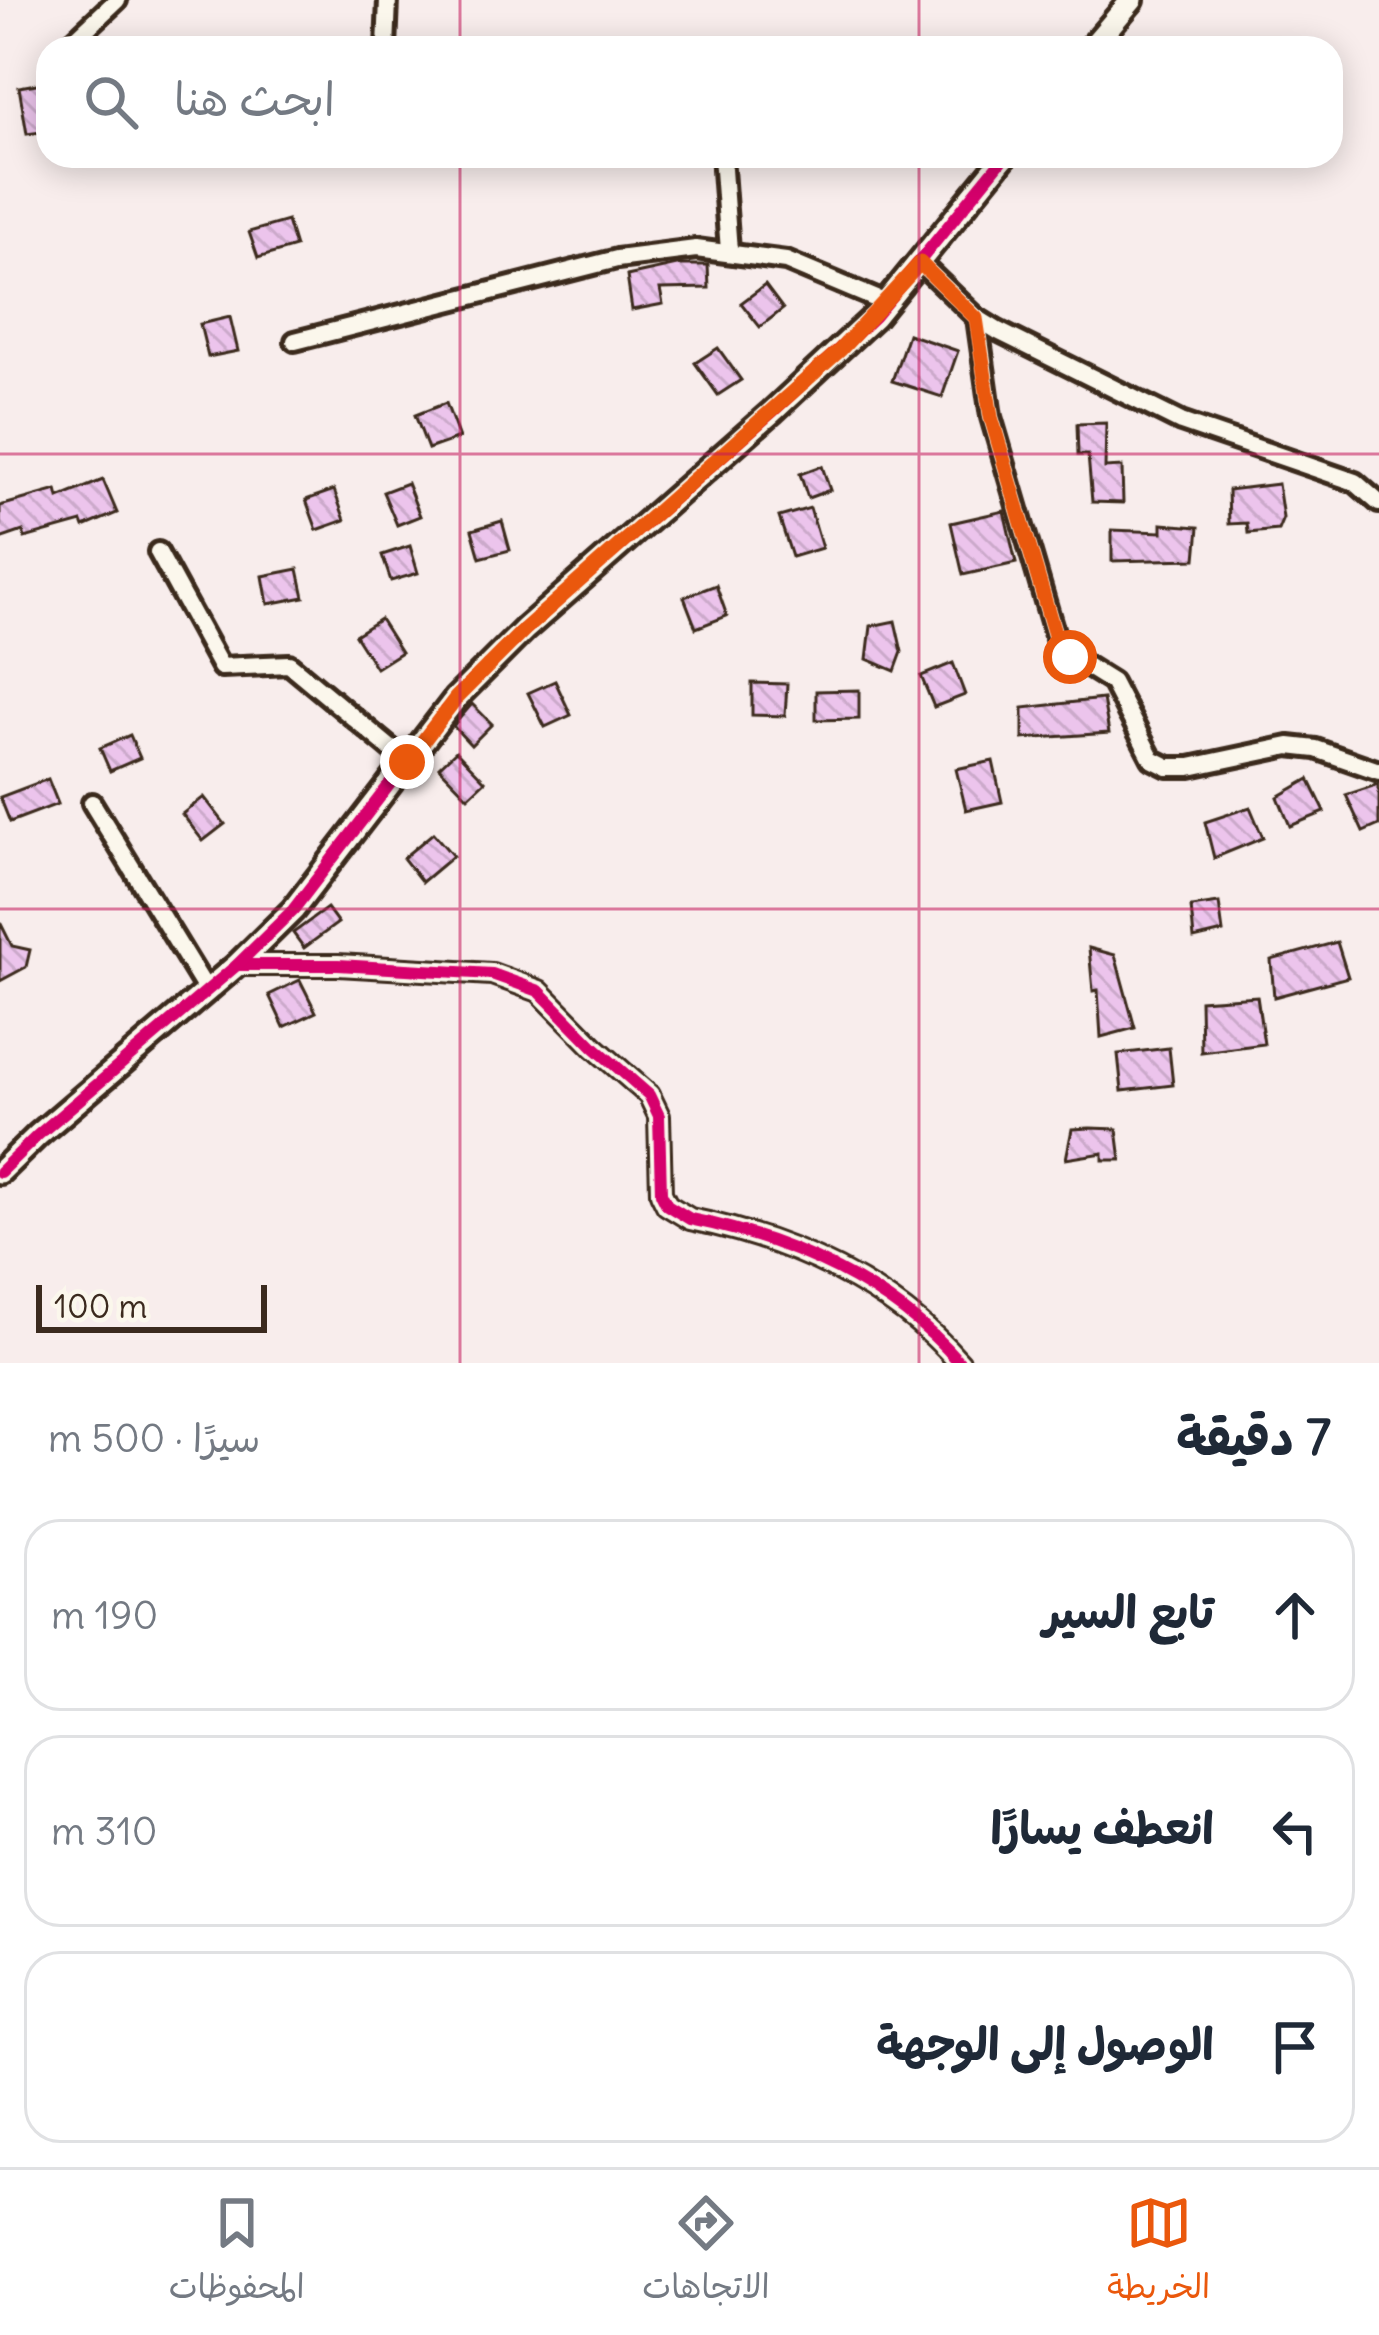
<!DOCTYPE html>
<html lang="ar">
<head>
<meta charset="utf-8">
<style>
	:root { --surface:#fff; --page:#f6f6f7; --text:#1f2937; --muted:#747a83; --line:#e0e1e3; --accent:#ea580c }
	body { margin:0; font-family:Delius,"Playpen Sans Arabic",sans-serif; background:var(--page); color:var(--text); direction:rtl }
	.scale { position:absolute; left:36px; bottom:30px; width:231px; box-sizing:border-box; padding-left:12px; border:6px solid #3b2a1e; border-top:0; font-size:33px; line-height:42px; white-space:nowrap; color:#3b2a1e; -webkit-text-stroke:9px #fbf7ec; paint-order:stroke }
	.stop { position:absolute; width:36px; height:36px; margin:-27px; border:9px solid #ea580c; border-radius:50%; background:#fff }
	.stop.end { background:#ea580c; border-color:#fff; box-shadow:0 3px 12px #0008 }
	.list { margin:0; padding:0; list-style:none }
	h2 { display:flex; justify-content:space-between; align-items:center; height:156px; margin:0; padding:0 48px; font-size:51px }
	h2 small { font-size:39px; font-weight:400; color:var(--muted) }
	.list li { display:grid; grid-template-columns:78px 1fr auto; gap:36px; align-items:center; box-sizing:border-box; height:192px; margin:0 24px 24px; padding:0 24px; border:3px solid var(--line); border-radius:36px }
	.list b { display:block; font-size:45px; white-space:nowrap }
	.list em { font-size:39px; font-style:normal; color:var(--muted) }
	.icon { flex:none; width:66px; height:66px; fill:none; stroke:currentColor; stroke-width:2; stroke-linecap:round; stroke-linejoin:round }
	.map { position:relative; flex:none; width:1379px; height:1363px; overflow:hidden; direction:ltr }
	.search { position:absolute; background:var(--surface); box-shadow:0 6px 30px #0003; left:36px; right:36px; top:36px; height:132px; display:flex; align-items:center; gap:30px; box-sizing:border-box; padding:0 42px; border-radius:36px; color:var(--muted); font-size:45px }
	.sheet { height:804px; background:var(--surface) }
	nav { display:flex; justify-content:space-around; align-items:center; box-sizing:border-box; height:168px; border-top:3px solid var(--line); background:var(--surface); font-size:33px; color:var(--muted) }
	nav a { display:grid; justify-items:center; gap:6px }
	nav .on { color:var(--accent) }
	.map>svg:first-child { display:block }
	.building { fill:url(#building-back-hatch); stroke:#3b2a1e; stroke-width:3 }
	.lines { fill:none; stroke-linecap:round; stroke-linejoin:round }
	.minor-casing { stroke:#3b2a1e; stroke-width:26 }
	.tertiary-casing { stroke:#3b2a1e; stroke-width:30 }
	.minor { stroke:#fbf7ec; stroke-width:16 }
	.tertiary { stroke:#fbf7ec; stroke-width:21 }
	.cycleway-casing { stroke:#fbf7ec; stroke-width:20 }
	.cycleway { stroke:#d6006c; stroke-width:12 }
	.route { stroke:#ea580c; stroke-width:15 }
	.grid { fill:none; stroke:#c2185b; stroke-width:3; stroke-opacity:0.55 }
</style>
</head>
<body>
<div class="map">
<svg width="1379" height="1363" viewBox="0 0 1379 1363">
	<defs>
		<pattern id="building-back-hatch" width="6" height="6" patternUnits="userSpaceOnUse" patternTransform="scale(3)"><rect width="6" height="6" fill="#ecc4ec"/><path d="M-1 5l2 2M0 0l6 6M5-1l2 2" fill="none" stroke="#cba9ca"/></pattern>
	</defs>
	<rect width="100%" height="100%" fill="#f8edec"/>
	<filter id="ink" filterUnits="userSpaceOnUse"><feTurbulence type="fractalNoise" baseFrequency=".00833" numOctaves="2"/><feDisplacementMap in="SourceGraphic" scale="24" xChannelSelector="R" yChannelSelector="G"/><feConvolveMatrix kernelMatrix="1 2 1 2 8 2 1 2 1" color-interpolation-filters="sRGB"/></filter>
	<g filter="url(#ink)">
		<g class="building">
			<polygon points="48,82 48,131 27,134 19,87"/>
			<polygon points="287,221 295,247 258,258 249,232"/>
			<polygon points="677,265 708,265 709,288 660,289 663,304 632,310 627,276"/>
			<polygon points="765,285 783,309 760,327 741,303"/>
			<polygon points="230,317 238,351 208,357 200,324"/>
			<polygon points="908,334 958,351 942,397 892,381"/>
			<polygon points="718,348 741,380 718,395 695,363"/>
			<polygon points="446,403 459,438 428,449 415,415"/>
			<polygon points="1106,423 1105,468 1122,467 1123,503 1092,502 1088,455 1078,455 1077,424"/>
			<polygon points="822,466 830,490 808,498 800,474"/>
			<polygon points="103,480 117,513 84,527 82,522 25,538 23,531 0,539 0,506 57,490 59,498"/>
			<polygon points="407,483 420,516 397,525 383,492"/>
			<polygon points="1278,484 1283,518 1278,530 1248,533 1247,523 1229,524 1228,490"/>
			<polygon points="334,490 345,520 317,530 306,500"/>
			<polygon points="810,508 822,548 792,557 779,517"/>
			<polygon points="1004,511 1016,563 963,575 951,523"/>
			<polygon points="502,521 510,550 480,558 472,530"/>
			<polygon points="1162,524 1199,527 1196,559 1112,561 1112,530 1162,532"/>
			<polygon points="410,546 418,573 391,581 382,555"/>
			<polygon points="298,569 304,597 268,604 263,576"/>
			<polygon points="716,585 727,616 696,628 684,597"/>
			<polygon points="380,619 401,652 376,668 355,635"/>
			<polygon points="895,621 902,652 895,671 867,659 871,626"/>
			<polygon points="953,663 965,695 934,707 921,676"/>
			<polygon points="555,681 571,715 545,727 528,693"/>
			<polygon points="752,683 787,684 785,716 752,715"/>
			<polygon points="859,690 859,719 816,720 816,691"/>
			<polygon points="1103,699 1109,733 1023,739 1023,708"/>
			<polygon points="472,704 492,724 471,745 453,726"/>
			<polygon points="130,735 140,758 110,771 100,748"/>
			<polygon points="456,751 485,781 468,797 439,767"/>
			<polygon points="993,761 1002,802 966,810 956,769"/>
			<polygon points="48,779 58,804 10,822 0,797"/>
			<polygon points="1309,779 1325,812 1290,826 1278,797"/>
			<polygon points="1379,784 1379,825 1363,832 1346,795"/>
			<polygon points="204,797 225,824 203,841 182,814"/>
			<polygon points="1250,807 1263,838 1214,858 1205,822"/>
			<polygon points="433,833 453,856 422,882 403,858"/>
			<polygon points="1219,903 1223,932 1194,939 1191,907"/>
			<polygon points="327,908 338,923 304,948 293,933"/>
			<polygon points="0,922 12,946 30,950 26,967 0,981"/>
			<polygon points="1337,942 1348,977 1274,997 1271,960"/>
			<polygon points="1089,948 1115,955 1135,1028 1101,1037 1098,990 1093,991"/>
			<polygon points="300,980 316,1012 284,1027 269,995"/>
			<polygon points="1257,996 1264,1044 1201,1052 1200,1000"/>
			<polygon points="1169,1048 1173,1085 1122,1091 1118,1054"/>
			<polygon points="1090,1128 1117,1129 1121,1160 1103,1160 1103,1153 1066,1159 1072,1129"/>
		</g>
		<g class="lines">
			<defs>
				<g id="minor">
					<polyline points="68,46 117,0"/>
					<polyline points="386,48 388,0"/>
					<polyline points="722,156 729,251"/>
					<polyline points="920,263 977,318 998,331 1181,422 1355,482 1379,503"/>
					<polyline points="977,318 991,417 1059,649 1112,682 1152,759 1168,767 1190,767 1289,746 1316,749 1379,771"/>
					<polyline points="295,341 617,259 696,249 786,261 886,303"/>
					<polyline points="158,552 221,667 289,664 407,762"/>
					<polyline points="92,803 207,991"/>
					<path d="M237,965H338L492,974L539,991L594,1047L649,1095L659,1116L661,1193L667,1205L690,1219C791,1239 892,1285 960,1363"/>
				</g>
				<g id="tertiary">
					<polyline points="1091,48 1132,0"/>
					<polyline points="0,1172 38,1135 237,965 293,910 456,698 525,629 772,412 875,316 1005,156"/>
				</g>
			</defs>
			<use href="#minor" class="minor-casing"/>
			<use href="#tertiary" class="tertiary-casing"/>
			<use href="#minor" class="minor"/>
			<use href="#tertiary" class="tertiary"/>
			<defs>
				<g id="cycleway">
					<path d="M237,965H338L492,974L539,991L594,1047L649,1095L659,1116L661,1193L667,1205L690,1219C791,1239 892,1285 960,1363"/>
					<polyline points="0,1172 38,1135 237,965 293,910 456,698 525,629 772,412 875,316 1005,156"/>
				</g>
			</defs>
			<use href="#cycleway" class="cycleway-casing"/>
			<use href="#cycleway" class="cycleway"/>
		</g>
	</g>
	<g class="lines" filter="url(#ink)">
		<polyline class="route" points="407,762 456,698 525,629 840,350 920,263 976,318 991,417 1059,649 1070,657"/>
	</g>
	<path class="grid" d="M460,0V48M919,0V48M460,156V1363M919,156V1363M0,454H1379M0,909H1379"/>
</svg>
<div class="scale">100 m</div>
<div class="stop" style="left:1070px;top:657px"></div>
<div class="stop end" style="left:407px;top:762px"></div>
<div class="search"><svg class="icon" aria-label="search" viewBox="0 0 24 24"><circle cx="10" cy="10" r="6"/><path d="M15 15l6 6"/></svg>ابحث هنا</div>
</div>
<section class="sheet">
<h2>7 دقيقة<small>سيرًا · 500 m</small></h2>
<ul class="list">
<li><svg class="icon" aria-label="ahead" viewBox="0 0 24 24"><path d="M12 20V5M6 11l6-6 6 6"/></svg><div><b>تابع السير</b></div><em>190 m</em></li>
<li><svg class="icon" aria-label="left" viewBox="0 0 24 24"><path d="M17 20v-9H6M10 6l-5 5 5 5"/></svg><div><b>انعطف يسارًا</b></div><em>310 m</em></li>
<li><svg class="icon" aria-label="arrive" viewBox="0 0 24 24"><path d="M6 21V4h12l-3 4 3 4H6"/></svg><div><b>الوصول إلى الوجهة</b></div></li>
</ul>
</section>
<nav>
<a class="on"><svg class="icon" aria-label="map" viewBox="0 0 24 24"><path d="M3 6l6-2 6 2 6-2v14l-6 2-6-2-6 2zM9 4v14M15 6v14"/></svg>الخريطة</a>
<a><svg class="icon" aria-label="directions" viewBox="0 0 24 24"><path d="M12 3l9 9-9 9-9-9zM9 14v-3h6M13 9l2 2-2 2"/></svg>الاتجاهات</a>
<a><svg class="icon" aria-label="saved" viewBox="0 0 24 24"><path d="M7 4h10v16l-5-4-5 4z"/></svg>المحفوظات</a>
</nav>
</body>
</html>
